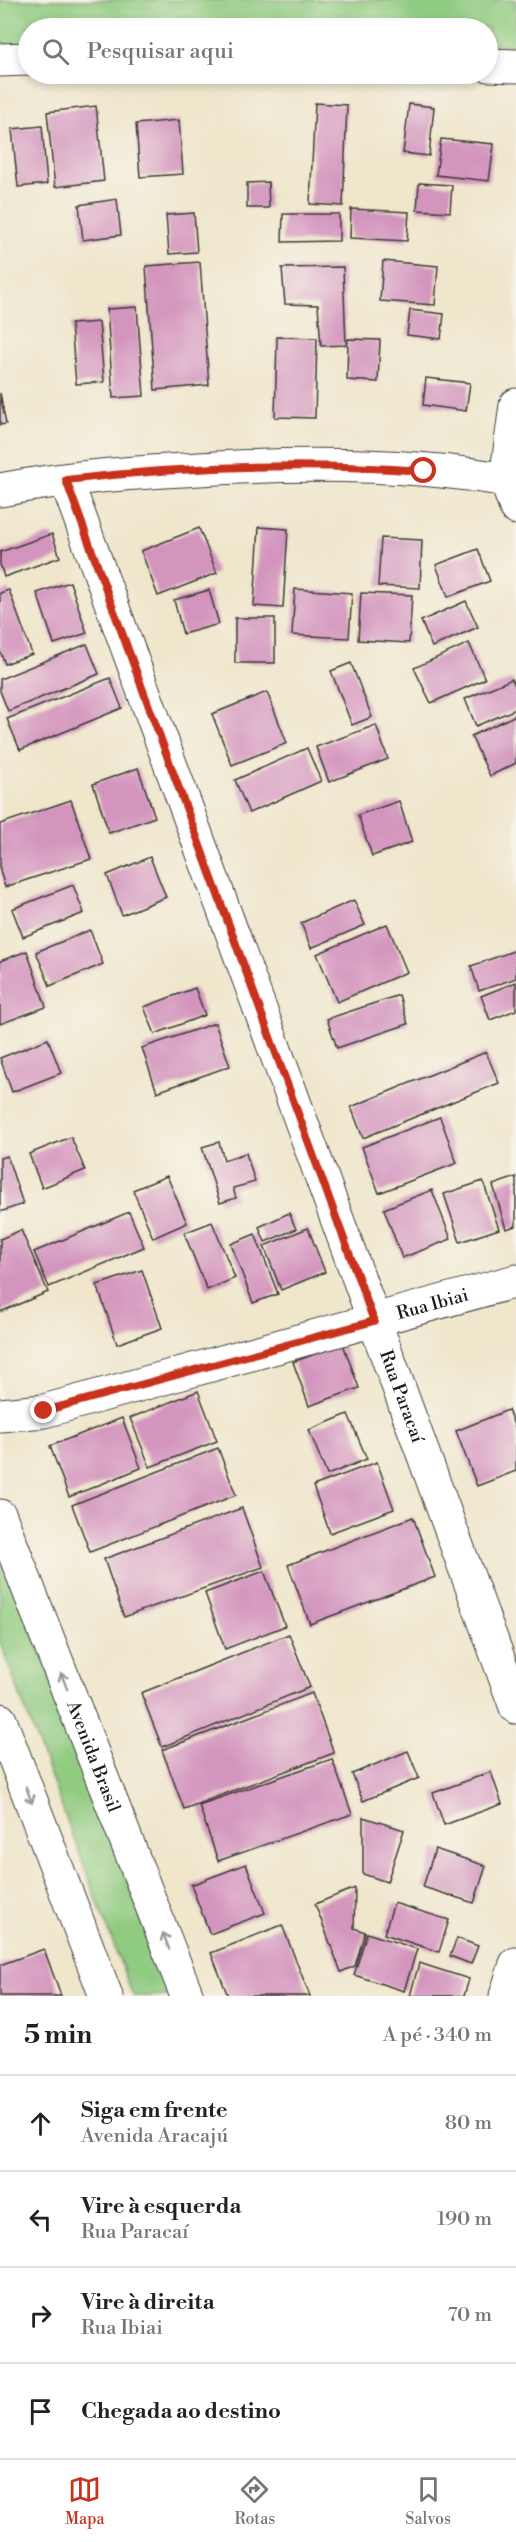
<!DOCTYPE html>
<html lang="pt">
<head>
<meta charset="utf-8">
<style>
	:root { --surface:#fff; --page:#f6f6f6; --text:#202124; --muted:#757577; --line:#e0e0e0; --accent:#c8321e }
	body { margin:0; font-family:"Libre Bodoni",serif; background:var(--page); color:var(--text) }
	.stop { position:absolute; width:18px; height:18px; margin:-14px; border:4px solid #c8321e; border-radius:50%; background:#fff }
	.stop.end { background:#c8321e; border-color:#fff; box-shadow:0 2px 6px #0008 }
	.list { margin:0; padding:0; list-style:none }
	h2 { display:flex; justify-content:space-between; align-items:center; height:78px; margin:0; padding:0 24px; font-size:26px }
	h2 small { font-size:20px; font-weight:400; color:var(--muted) }
	.list li { display:grid; grid-template-columns:39px 1fr auto; gap:18px; align-items:center; box-sizing:border-box; height:96px; padding:0 24px; border-top:2px solid var(--line) }
	.list b { display:block; font-size:22px; white-space:nowrap }
	.list p { margin:0; font-size:20px; white-space:nowrap; color:var(--muted) }
	.list em { font-size:20px; font-style:normal; color:var(--muted) }
	.icon { flex:none; width:33px; height:33px; fill:none; stroke:currentColor; stroke-width:2; stroke-linecap:round; stroke-linejoin:round }
	.map { position:relative; flex:none; width:516px; height:1996px; overflow:hidden }
	.search { position:absolute; background:var(--surface); box-shadow:0 3px 9px #0003; left:18px; right:18px; top:18px; height:66px; display:flex; align-items:center; gap:15px; box-sizing:border-box; padding:0 21px; border-radius:33px; color:var(--muted); font-size:22px }
	.sheet { height:462px; background:var(--surface) }
	nav { display:flex; justify-content:space-around; align-items:center; box-sizing:border-box; height:84px; border-top:2px solid var(--line); background:var(--surface); font-size:16px; color:var(--muted) }
	nav a { display:grid; justify-items:center; gap:3px }
	nav .on { color:var(--accent) }
	.map>svg:first-child { display:block }
	.green { fill:#8fcb80; stroke:#56744e; stroke-width:1.5 }
	.building { fill:#d394be }
	.lines { fill:none; stroke-linecap:round; stroke-linejoin:round }
	.minor-casing { stroke:#3c3a36; stroke-width:35 }
	.major-casing { stroke:#3c3a36; stroke-width:35 }
	.minor { stroke:#fff; stroke-width:33 }
	.major { stroke:#fff; stroke-width:33 }
	.oneway { stroke:#999 }
	.route { stroke:#c8321e; stroke-width:8 }
	.labels { text-anchor:middle; stroke-width:4.5; stroke-linejoin:round; paint-order:stroke }
	.street-label { font-size:18px; fill:#1c1c1c; stroke:#f7f3e8 }
</style>
</head>
<body>
<div class="map">
<svg width="516" height="1996" viewBox="0 0 516 1996">
	<rect width="100%" height="100%" fill="#f7f3e8"/>
	<filter id="ink" filterUnits="userSpaceOnUse"><feTurbulence type="fractalNoise" baseFrequency=".0167" numOctaves="2"/><feDisplacementMap in="SourceGraphic" scale="12" xChannelSelector="R" yChannelSelector="G"/><feConvolveMatrix kernelMatrix="1 2 1 2 8 2 1 2 1" color-interpolation-filters="sRGB"/></filter>
	<filter id="wash" filterUnits="userSpaceOnUse"><feTurbulence type="fractalNoise" baseFrequency=".008" numOctaves="4" result="noise"/><feDisplacementMap in="SourceGraphic" scale="24" xChannelSelector="R" yChannelSelector="G"/><feGaussianBlur stdDeviation="1.35" result="paint"/><feColorMatrix in="noise" values="0 0 0 0 0 0 0 0 0 0 0 0 0 0 0 0 0 1.4 0 .05"/><feComposite in="paint" operator="in"/></filter>
	<g filter="url(#wash)">
		<rect width="100%" height="100%" fill="#efe6cc"/>
		<g class="green">
			<polygon points="0,0 516,0 516,46 488,44 488,28 28,28 28,45 0,47"/>
			<polygon points="0,1545 171,1996 133,1996 0,1642"/>
		</g>
		<g id="blocks">
			<g class="building">
				<polygon points="315,103 347,105 343,206 310,204"/>
				<polygon points="409,104 434,107 429,156 403,153"/>
				<polygon points="96,106 104,181 55,187 47,112"/>
				<polygon points="179,120 183,174 140,177 136,124"/>
				<polygon points="42,126 47,184 18,187 12,129"/>
				<polygon points="441,139 494,144 489,181 436,175"/>
				<polygon points="268,182 269,208 247,208 247,183"/>
				<polygon points="419,183 452,185 450,212 417,210"/>
				<polygon points="117,199 121,235 83,240 79,205"/>
				<polygon points="351,209 409,212 407,241 350,238"/>
				<polygon points="194,213 197,252 169,254 166,215"/>
				<polygon points="283,214 339,214 339,241 282,242"/>
				<polygon points="383,261 438,266 435,305 380,301"/>
				<polygon points="200,262 209,385 155,390 146,266"/>
				<polygon points="343,267 346,345 321,346 318,305 285,304 282,268"/>
				<polygon points="137,307 144,396 113,398 107,309"/>
				<polygon points="410,310 444,314 441,339 407,335"/>
				<polygon points="99,322 104,382 76,384 71,324"/>
				<polygon points="277,337 317,338 315,418 275,417"/>
				<polygon points="348,339 380,340 378,382 347,380"/>
				<polygon points="426,378 470,383 466,411 423,405"/>
				<polygon points="0,393 6,424 0,425"/>
				<polygon points="259,527 288,529 283,608 254,606"/>
				<polygon points="199,528 217,573 158,596 141,551"/>
				<polygon points="52,534 60,557 4,577 0,564 0,552"/>
				<polygon points="381,538 422,540 420,588 378,586"/>
				<polygon points="478,549 490,581 448,597 436,565"/>
				<polygon points="70,582 87,633 54,644 37,593"/>
				<polygon points="295,589 352,593 349,638 292,635"/>
				<polygon points="9,590 32,654 5,664 0,651 0,593"/>
				<polygon points="209,590 219,624 183,634 174,600"/>
				<polygon points="361,593 412,595 409,643 358,640"/>
				<polygon points="466,601 478,627 432,647 421,621"/>
				<rect x="235" y="618" width="40" height="45"/>
				<polygon points="469,643 485,679 431,703 414,668"/>
				<polygon points="87,644 99,674 8,711 0,691 0,679"/>
				<polygon points="351,663 372,717 352,725 331,671"/>
				<polygon points="110,678 122,708 20,750 7,719"/>
				<polygon points="512,679 516,688 516,709 476,726 465,699"/>
				<polygon points="267,692 287,743 232,765 212,714"/>
				<polygon points="516,715 516,763 490,776 471,736"/>
				<polygon points="376,725 388,759 329,782 316,747"/>
				<polygon points="307,748 321,781 249,813 235,780"/>
				<polygon points="138,768 155,817 109,833 93,784"/>
				<polygon points="71,800 91,859 5,887 0,871 0,824"/>
				<polygon points="399,801 412,842 372,856 358,815"/>
				<polygon points="150,857 166,897 122,915 107,875"/>
				<polygon points="73,885 84,913 23,937 12,909"/>
				<polygon points="354,900 365,925 311,948 301,923"/>
				<polygon points="387,924 407,972 337,1002 317,954"/>
				<polygon points="90,930 103,964 50,986 36,952"/>
				<polygon points="516,950 516,978 479,991 471,966"/>
				<polygon points="27,951 46,1007 0,1024 0,961"/>
				<polygon points="516,982 516,1010 490,1020 481,996"/>
				<polygon points="195,988 205,1015 155,1034 144,1007"/>
				<polygon points="399,995 408,1024 337,1048 327,1019"/>
				<polygon points="215,1023 230,1066 157,1092 142,1048"/>
				<polygon points="48,1039 61,1073 12,1092 0,1058"/>
				<polygon points="486,1052 499,1083 363,1138 351,1107"/>
				<polygon points="440,1117 457,1163 379,1193 362,1147"/>
				<polygon points="71,1137 85,1170 42,1188 29,1154"/>
				<polygon points="219,1142 224,1160 246,1153 255,1182 233,1188 236,1198 220,1203 202,1147"/>
				<polygon points="7,1156 23,1204 0,1212 0,1158"/>
				<polygon points="167,1176 187,1223 153,1238 133,1190"/>
				<polygon points="516,1177 516,1226 506,1229 493,1185"/>
				<polygon points="483,1181 499,1229 460,1242 444,1194"/>
				<polygon points="432,1190 451,1239 402,1258 384,1209"/>
				<polygon points="129,1212 144,1247 49,1287 34,1252"/>
				<polygon points="289,1213 296,1229 265,1242 259,1227"/>
				<polygon points="212,1222 235,1278 207,1290 184,1233"/>
				<polygon points="308,1228 325,1272 281,1290 264,1246"/>
				<polygon points="21,1230 48,1292 0,1312 0,1239"/>
				<polygon points="255,1234 278,1294 253,1303 231,1244"/>
				<polygon points="142,1270 162,1328 117,1344 97,1285"/>
				<polygon points="343,1344 359,1388 309,1406 293,1362"/>
				<polygon points="198,1391 217,1441 150,1467 130,1418"/>
				<polygon points="508,1410 516,1430 516,1471 477,1486 456,1431"/>
				<polygon points="348,1414 367,1459 327,1475 309,1430"/>
				<polygon points="122,1418 141,1468 69,1497 50,1446"/>
				<polygon points="218,1448 236,1495 90,1552 72,1505"/>
				<polygon points="377,1462 394,1509 330,1533 313,1486"/>
				<polygon points="242,1508 263,1567 124,1617 104,1559"/>
				<polygon points="413,1517 435,1577 310,1624 288,1565"/>
				<polygon points="264,1571 285,1626 225,1649 205,1593"/>
				<polygon points="289,1634 310,1687 162,1747 141,1693"/>
				<polygon points="312,1693 334,1753 184,1809 162,1750"/>
				<polygon points="408,1751 419,1778 363,1801 352,1774"/>
				<polygon points="332,1759 352,1814 218,1861 199,1805"/>
				<polygon points="491,1772 502,1804 444,1825 433,1793"/>
				<polygon points="363,1817 404,1830 387,1882 363,1874"/>
				<polygon points="435,1849 486,1866 474,1903 423,1887"/>
				<polygon points="246,1864 265,1913 210,1934 191,1885"/>
				<polygon points="355,1888 354,1928 365,1932 355,1966 341,1972 315,1904"/>
				<polygon points="394,1903 449,1920 439,1952 384,1934"/>
				<polygon points="282,1925 310,1996 228,1996 211,1953"/>
				<polygon points="367,1933 417,1949 404,1991 354,1975"/>
				<polygon points="457,1938 478,1946 471,1964 450,1956"/>
				<polygon points="44,1949 61,1996 0,1996 0,1965"/>
				<polygon points="419,1963 469,1979 464,1996 410,1996"/>
			</g>
		</g>
	</g>
	<g filter="url(#ink)">
		<use href="#blocks" fill-opacity="0" stroke="#3c3a36" stroke-width="1.5"/>
		<g class="lines">
			<defs>
				<g id="minor">
					<polyline points="0,60 28,59"/>
					<polyline points="488,65 516,66"/>
					<polyline points="516,405 506,480 516,508"/>
					<path id="s1" d="M66,480L516,1707"/>
					<path d="M0,490C72,476 144,472 217,468C314,463 420,463 516,482"/>
					<path id="s2" d="M0,1415L44,1411L516,1281"/>
					<polyline points="506,1996 516,1964"/>
				</g>
				<g id="major">
					<path id="s3" d="M0,1516L187,1996"/>
					<polyline points="0,1720 106,1996"/>
				</g>
			</defs>
			<use href="#minor" class="minor-casing"/>
			<use href="#major" class="major-casing"/>
			<use href="#minor" class="minor"/>
			<use href="#major" class="major"/>
		</g>
		<defs><path id="oneway-shaft" d="M-6 0H5M1.5-3L5.5 0L1.5 3" fill="none" stroke-width="1.6" stroke-linecap="round" stroke-linejoin="round" transform="scale(1.5)"/></defs>
		<g class="oneway">
			<use href="#oneway-shaft" transform="translate(64 1681) rotate(-111)"/>
			<use href="#oneway-shaft" transform="translate(29 1795) rotate(69)"/>
			<use href="#oneway-shaft" transform="translate(166 1941) rotate(-111)"/>
		</g>
	</g>
	<g class="lines" filter="url(#ink)">
		<path class="route" d="M44,1411L374,1321L66,480C185,466 304,462 424,471"/>
	</g>
	<g class="labels">
		<g class="street-label">
			<text dy="6" stroke="none"><textPath href="#s2" startOffset="447">Rua Ibiai</textPath></text>
			<text dy="6" stroke="none"><textPath href="#s1" startOffset="976">Rua Paracaí</textPath></text>
			<text dy="6" stroke="none"><textPath href="#s3" startOffset="258">Avenida Brasil</textPath></text>
		</g>
	</g>
</svg>
<div class="stop" style="left:424px;top:471px"></div>
<div class="stop end" style="left:44px;top:1411px"></div>
<div class="search"><svg class="icon" aria-label="search" viewBox="0 0 24 24"><circle cx="10" cy="10" r="6"/><path d="M15 15l6 6"/></svg>Pesquisar aqui</div>
</div>
<section class="sheet">
<h2>5 min<small>A pé · 340 m</small></h2>
<ul class="list">
<li><svg class="icon" aria-label="ahead" viewBox="0 0 24 24"><path d="M12 20V5M6 11l6-6 6 6"/></svg><div><b>Siga em frente</b><p>Avenida Aracajú</p></div><em>80 m</em></li>
<li><svg class="icon" aria-label="left" viewBox="0 0 24 24"><path d="M17 20v-9H6M10 6l-5 5 5 5"/></svg><div><b>Vire à esquerda</b><p>Rua Paracaí</p></div><em>190 m</em></li>
<li><svg class="icon" aria-label="right" viewBox="0 0 24 24"><path d="M7 20v-9h11M14 6l5 5-5 5"/></svg><div><b>Vire à direita</b><p>Rua Ibiai</p></div><em>70 m</em></li>
<li><svg class="icon" aria-label="arrive" viewBox="0 0 24 24"><path d="M6 21V4h12l-3 4 3 4H6"/></svg><div><b>Chegada ao destino</b></div></li>
</ul>
</section>
<nav>
<a class="on"><svg class="icon" aria-label="map" viewBox="0 0 24 24"><path d="M3 6l6-2 6 2 6-2v14l-6 2-6-2-6 2zM9 4v14M15 6v14"/></svg>Mapa</a>
<a><svg class="icon" aria-label="directions" viewBox="0 0 24 24"><path d="M12 3l9 9-9 9-9-9zM9 14v-3h6M13 9l2 2-2 2"/></svg>Rotas</a>
<a><svg class="icon" aria-label="saved" viewBox="0 0 24 24"><path d="M7 4h10v16l-5-4-5 4z"/></svg>Salvos</a>
</nav>
</body>
</html>
